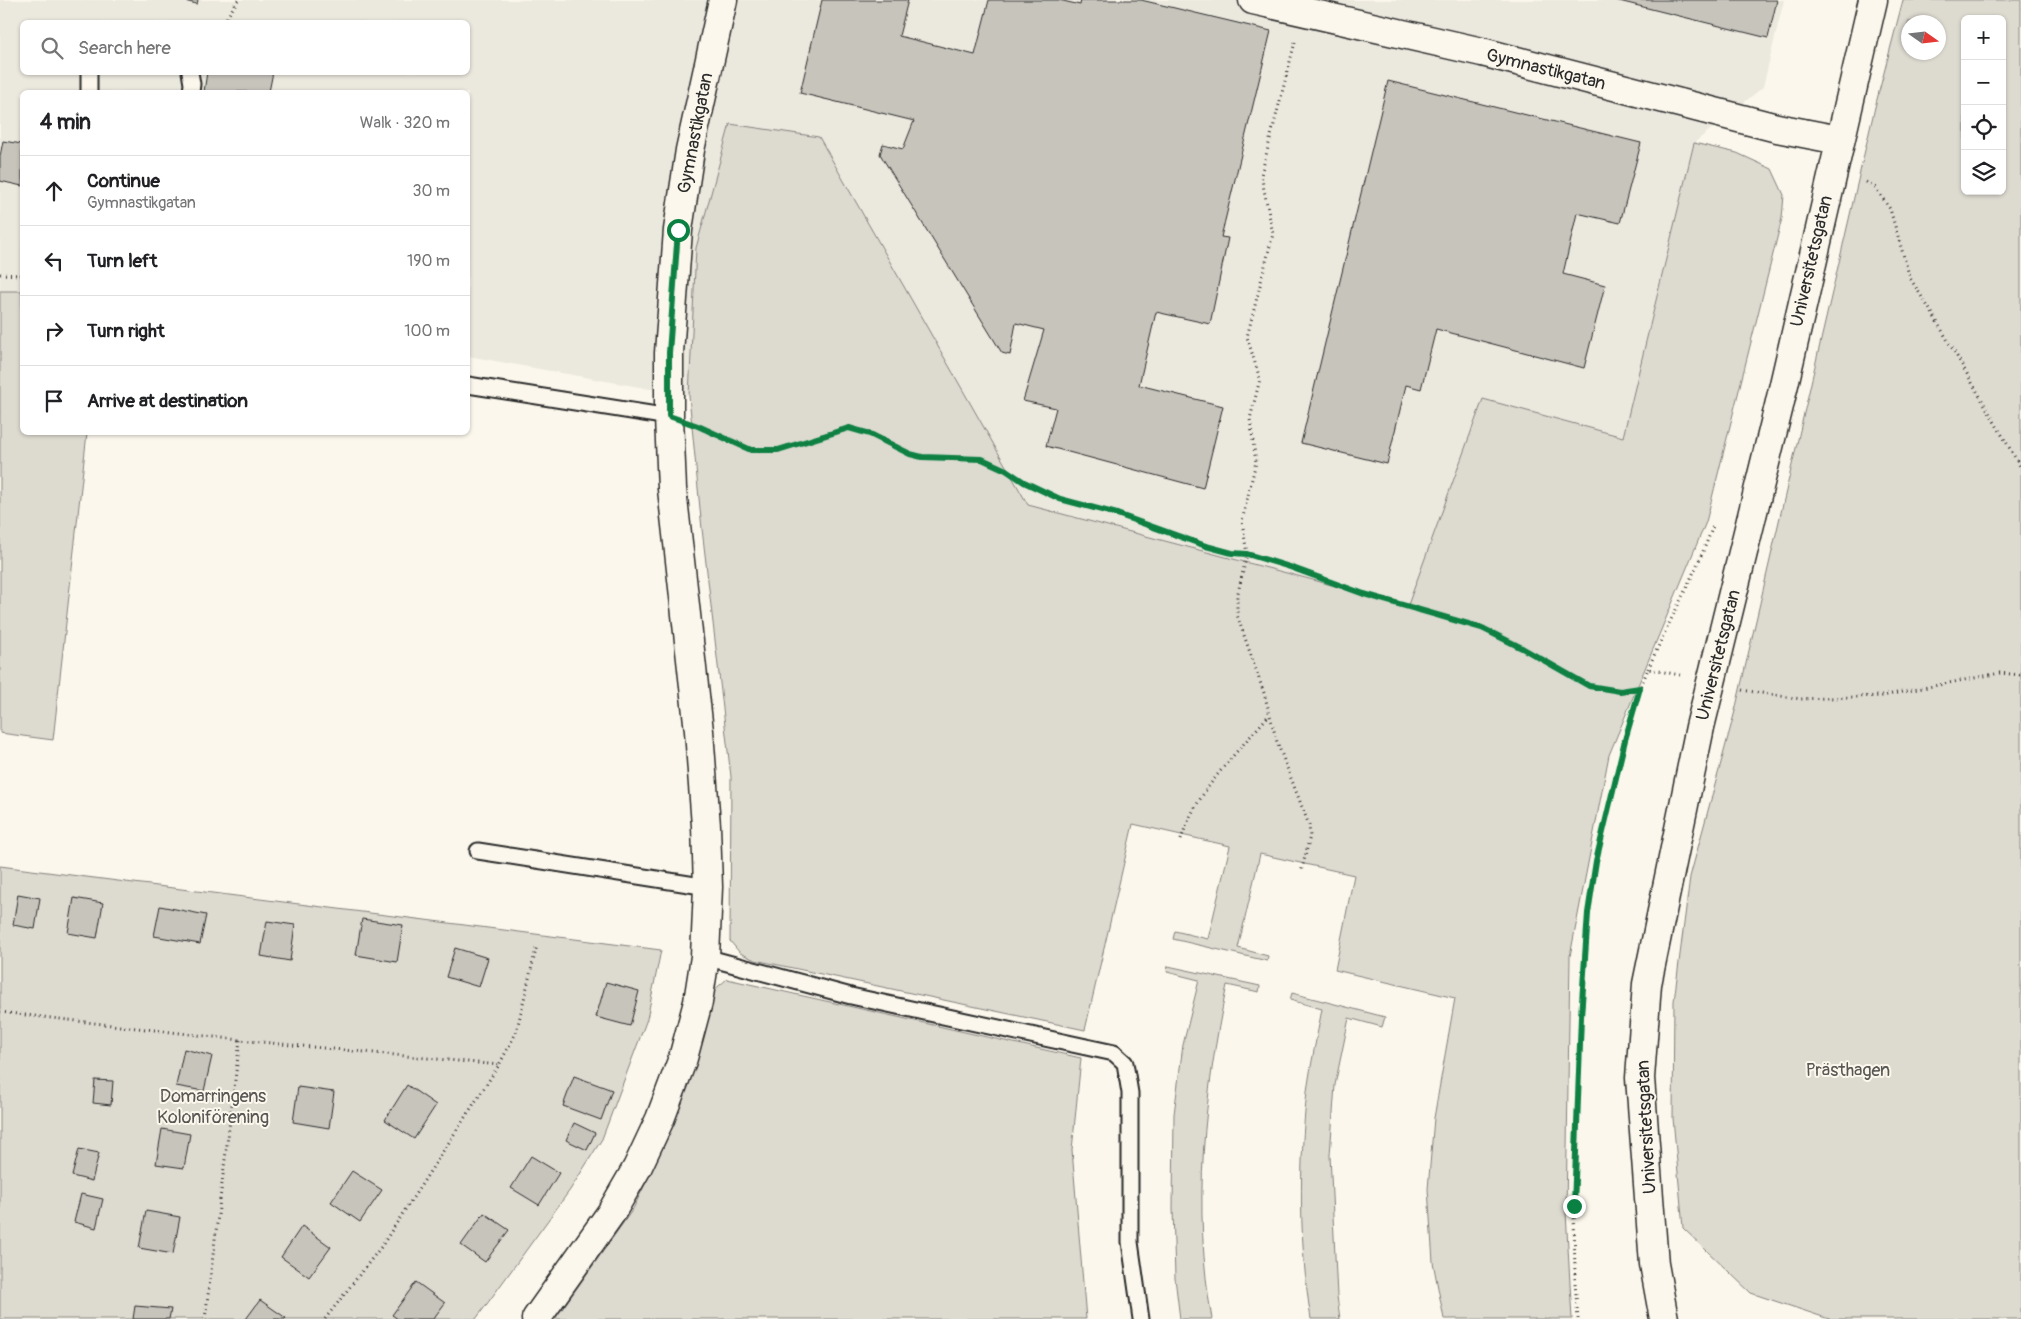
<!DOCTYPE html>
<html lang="en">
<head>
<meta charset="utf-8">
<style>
	:root { --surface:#fff; --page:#f2f2f2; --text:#202124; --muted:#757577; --line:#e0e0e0 }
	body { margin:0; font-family:Pangolin,sans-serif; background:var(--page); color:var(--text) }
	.controls { position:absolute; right:15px; top:15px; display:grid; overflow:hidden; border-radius:8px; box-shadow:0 1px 4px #0004 }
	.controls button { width:45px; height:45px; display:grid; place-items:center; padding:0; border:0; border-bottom:1px solid var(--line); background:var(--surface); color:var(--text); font:25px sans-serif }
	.compass { position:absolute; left:1901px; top:15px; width:45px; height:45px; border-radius:50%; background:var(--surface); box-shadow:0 1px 4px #0004; rotate:104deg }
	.stop { position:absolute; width:15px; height:15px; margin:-11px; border:4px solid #0b8043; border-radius:50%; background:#fff }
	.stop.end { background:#0b8043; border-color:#fff; box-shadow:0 1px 5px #0008 }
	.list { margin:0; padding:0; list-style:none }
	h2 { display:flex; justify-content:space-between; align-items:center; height:65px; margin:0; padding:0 20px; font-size:21px }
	h2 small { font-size:16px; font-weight:400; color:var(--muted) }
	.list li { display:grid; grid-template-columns:32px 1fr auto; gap:15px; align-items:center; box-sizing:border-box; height:70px; padding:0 20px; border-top:1px solid var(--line) }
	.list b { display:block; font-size:19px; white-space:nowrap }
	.list p { margin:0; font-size:16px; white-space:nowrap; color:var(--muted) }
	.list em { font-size:16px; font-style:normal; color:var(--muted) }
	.icon { flex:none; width:28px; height:28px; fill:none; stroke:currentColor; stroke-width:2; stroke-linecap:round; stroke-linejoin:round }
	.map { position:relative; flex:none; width:2021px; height:1319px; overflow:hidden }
	.search { position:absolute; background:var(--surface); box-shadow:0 1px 4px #0004; left:20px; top:20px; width:450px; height:55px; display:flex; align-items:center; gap:12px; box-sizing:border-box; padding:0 18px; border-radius:8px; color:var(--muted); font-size:19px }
	.panel { position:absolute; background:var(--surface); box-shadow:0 1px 4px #0004; left:20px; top:90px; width:450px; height:345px; border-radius:8px }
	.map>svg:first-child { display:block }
	.built { fill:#ebe8de; fill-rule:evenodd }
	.green { fill:#dddad0; stroke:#84827e; fill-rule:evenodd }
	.building { fill:#c7c4bc; stroke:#2b2b2b }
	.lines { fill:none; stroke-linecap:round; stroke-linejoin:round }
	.service-casing { stroke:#2b2b2b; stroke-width:19 }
	.minor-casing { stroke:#2b2b2b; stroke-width:31 }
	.tertiary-casing { stroke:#2b2b2b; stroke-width:31 }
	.path { stroke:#2b2b2b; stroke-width:3; stroke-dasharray:1 4; stroke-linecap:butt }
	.service { stroke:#fbf7ec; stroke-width:15 }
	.minor { stroke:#fbf7ec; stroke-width:28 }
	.tertiary { stroke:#fbf7ec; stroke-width:28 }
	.route { stroke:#0b8043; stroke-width:6 }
	.labels { text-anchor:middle; stroke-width:4; stroke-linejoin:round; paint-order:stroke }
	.street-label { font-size:18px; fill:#2b2b2b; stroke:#fbf7ec }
	.park-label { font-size:18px; fill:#585754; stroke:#fbf7ec }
</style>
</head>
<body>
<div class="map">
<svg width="2021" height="1319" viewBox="0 0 2021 1319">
	<rect width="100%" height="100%" fill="#fbf7ec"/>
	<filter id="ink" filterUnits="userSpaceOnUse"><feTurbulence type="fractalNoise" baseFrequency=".02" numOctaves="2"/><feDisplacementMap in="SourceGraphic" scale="10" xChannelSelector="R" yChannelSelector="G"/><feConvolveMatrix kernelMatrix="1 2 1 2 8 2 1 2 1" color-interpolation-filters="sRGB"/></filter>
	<g filter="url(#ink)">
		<path class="built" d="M0,0H1784L1763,87L1694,143L1623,437L1483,399L1409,605L1028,505L819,137L696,248L689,396L468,356V92H22V291H0ZM22,22H468V72H22Z"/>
		<g class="green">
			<path d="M1903,0H2021V1319H1829L1751,1293L1683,1228L1673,1118L1674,1001L1690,877L1735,711L1875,107ZM1965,19H2002V191H1965ZM1908,22H1938V52H1908Z"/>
			<polygon points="730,124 819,137 1028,505 1408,605 1483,399 1623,437 1694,143 1737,153 1772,169 1784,195 1782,218 1706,522 1609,755 1570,956 1566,1212 1572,1319 1444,1319 1433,1262 1428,1189 1434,1118 1455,998 1335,970 1354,875 1260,854 1238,948 1268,956 1267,961 1173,939 1175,931 1208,939 1230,846 1133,824 1085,1030 755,960 740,953 730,941 731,777 702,529 689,396 696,248"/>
			<polygon points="0,291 22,291 22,432 87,433 53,740 0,733"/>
			<polygon points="0,866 661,950 647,1019 602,1139 570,1190 476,1319 0,1319"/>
			<path d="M1168,966L1260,986L1259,992L1227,985C1204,1095 1192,1208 1212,1319H1180L1175,1278L1173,1208L1174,1114L1183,1045L1199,980L1167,972Z"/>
			<polygon points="727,979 1081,1058 1072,1150 1086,1319 555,1319 633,1209 665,1143 691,1073 713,991"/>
			<path d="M1292,993L1385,1017L1382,1027L1349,1018L1335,1085L1330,1155L1337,1296L1340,1319H1311C1299,1244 1299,1166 1307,1091C1311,1063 1317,1036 1322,1009L1290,1000Z"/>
		</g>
		<g class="building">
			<polygon points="180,0 198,0 197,4"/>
			<polygon points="822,0 908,0 899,36 975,55 989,0 1059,0 1080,5 1081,0 1141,0 1271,31 1221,237 1228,238 1210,324 1156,312 1139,385 1223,406 1203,488 1046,446 1056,408 1023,401 1044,330 1016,323 1010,355 1002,353 880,154 883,144 903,149 914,121 800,93"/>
			<polygon points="1615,0 1777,0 1768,38"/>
			<polygon points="207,72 273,72 269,92 204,92"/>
			<polygon points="1388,81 1641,143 1620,223 1577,213 1563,274 1605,285 1584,368 1436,329 1421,389 1406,385 1387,464 1301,443"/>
			<polygon points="3,141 22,144 22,186 0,181 0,156"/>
			<polygon points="18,894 40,898 35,929 13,925"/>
			<polygon points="74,898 103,903 97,938 68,933"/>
			<polygon points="160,906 206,915 200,944 154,936"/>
			<polygon points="362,919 403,925 397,962 356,955"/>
			<polygon points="267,921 295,925 290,961 261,956"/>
			<polygon points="455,948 488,958 479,987 446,977"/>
			<polygon points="606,982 639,991 630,1026 596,1017"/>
			<polygon points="184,1049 212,1056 204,1091 176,1086"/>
			<polygon points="574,1076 612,1090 601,1120 563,1106"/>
			<polygon points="95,1080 113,1081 111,1105 93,1103"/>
			<polygon points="407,1085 436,1105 414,1139 385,1120"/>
			<polygon points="298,1087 334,1092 329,1128 293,1122"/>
			<polygon points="574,1123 595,1133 587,1150 566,1140"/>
			<polygon points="162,1129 190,1134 184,1168 156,1164"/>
			<polygon points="79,1149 99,1153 92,1181 72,1176"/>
			<polygon points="531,1156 559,1173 539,1205 511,1188"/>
			<polygon points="352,1171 382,1190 360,1222 331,1202"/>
			<polygon points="81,1194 103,1199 96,1228 74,1222"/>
			<polygon points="146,1211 180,1217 173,1254 139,1248"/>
			<polygon points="484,1213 509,1230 485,1262 461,1245"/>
			<polygon points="302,1226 331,1247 309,1277 281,1257"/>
			<polygon points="416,1282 445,1303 433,1319 398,1319 392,1315"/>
			<polygon points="260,1300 286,1318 285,1319 246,1319"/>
			<polygon points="135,1306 171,1309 169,1319 133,1319"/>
		</g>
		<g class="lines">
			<defs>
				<g id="service">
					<polyline points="89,72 89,92"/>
					<polyline points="190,72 192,84 191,92"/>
					<polyline points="468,385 669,417"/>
					<polyline points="478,851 708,887"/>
					<polyline points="705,957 851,996 1114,1053 1125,1063 1130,1093 1130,1242 1141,1319"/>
				</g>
				<g id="minor">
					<polyline points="1253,0 1482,52 1777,128 1839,140"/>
					<polyline points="536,1319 611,1213 637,1168 660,1119 683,1058 698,1002 705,957 708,887 706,826 699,731 672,489 669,417 669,353 678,230 690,150 723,0"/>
				</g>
				<polyline id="tertiary" points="1664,1319 1654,1264 1640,1078 1647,984 1700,727 1779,406 1873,0"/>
			</defs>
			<use href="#service" class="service-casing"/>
			<use href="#minor" class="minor-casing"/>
			<use href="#tertiary" class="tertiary-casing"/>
			<g class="path">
				<polyline points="224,22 238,0"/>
				<polyline points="1295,42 1261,175 1273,234 1247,337 1260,379 1250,419 1256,462 1242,521 1247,554 1237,597 1237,615 1264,693 1277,742 1309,825 1310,836 1301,873"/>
				<polyline points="1866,182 1875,187 1890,209 1910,278 1932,313 2021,468"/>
				<polyline points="0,274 22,275"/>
				<polyline points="703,429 751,450 779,450 849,427 871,434 911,454 922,457 982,459 1006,470 1024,482 1060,499 1117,514 1206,546 1232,553 1247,554 1289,567 1364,594 1482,628 1522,648 1589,686 1621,691 1640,688"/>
				<path d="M1648,669C1669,621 1695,575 1713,526"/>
				<polyline points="1742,690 1801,699 1882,696 2000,673 2021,675"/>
				<path d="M1181,840C1195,792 1237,753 1269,715"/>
				<polyline points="0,1012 240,1040 499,1065"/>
				<polyline points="205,1319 240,1040"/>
				<polyline points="325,1319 381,1247 499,1065 516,1033 537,945"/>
				<polyline points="1578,1319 1575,1283 1574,1207 1581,1017 1588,913 1596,861 1625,741 1640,688 1648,669 1680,675"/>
			</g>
			<use href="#service" class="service"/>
			<use href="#minor" class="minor"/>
			<use href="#tertiary" class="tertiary"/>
		</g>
	</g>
	<g class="lines" filter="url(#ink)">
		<polyline class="route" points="678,230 669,353 669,416 698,426 751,450 778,450 849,428 870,434 910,454 922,457 982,459 1006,470 1024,482 1060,499 1117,514 1206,546 1232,553 1247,554 1290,567 1364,594 1482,628 1522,648 1589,686 1620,691 1640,688 1625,740 1596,861 1588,913 1581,1017 1574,1206"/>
	</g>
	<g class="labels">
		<g class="street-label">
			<text transform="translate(1546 69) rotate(14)" y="6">Gymnastikgatan</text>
			<text transform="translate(695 133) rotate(-79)" y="6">Gymnastikgatan</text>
			<text transform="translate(1811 261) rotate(-77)" y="6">Universitetsgatan</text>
			<text transform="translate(1718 655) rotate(-76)" y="6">Universitetsgatan</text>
			<text transform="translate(1646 1127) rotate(-93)" y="6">Universitetsgatan</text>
		</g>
		<g class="park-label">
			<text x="1848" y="1076">Prästhagen</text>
			<text x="213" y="1102">Domarringens<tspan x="213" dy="21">Koloniförening</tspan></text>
		</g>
	</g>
</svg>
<div class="controls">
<button>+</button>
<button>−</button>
<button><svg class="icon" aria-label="locate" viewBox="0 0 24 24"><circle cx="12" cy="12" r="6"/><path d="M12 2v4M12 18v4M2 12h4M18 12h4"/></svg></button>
<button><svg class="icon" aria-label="layers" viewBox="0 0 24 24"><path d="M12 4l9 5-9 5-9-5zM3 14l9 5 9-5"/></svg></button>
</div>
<svg class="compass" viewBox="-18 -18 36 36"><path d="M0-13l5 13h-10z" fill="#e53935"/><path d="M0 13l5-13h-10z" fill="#757577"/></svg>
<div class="stop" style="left:678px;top:230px"></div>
<div class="stop end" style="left:1574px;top:1206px"></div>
<div class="search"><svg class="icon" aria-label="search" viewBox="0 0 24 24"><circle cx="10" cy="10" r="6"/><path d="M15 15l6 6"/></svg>Search here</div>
<section class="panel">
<h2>4 min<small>Walk · 320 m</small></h2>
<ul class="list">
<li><svg class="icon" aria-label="ahead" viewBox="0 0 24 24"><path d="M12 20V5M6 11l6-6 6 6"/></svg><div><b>Continue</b><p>Gymnastikgatan</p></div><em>30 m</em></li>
<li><svg class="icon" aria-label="left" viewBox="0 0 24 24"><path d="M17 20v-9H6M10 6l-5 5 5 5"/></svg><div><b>Turn left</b></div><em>190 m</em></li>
<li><svg class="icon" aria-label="right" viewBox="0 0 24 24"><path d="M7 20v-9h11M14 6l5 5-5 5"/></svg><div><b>Turn right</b></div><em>100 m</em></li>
<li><svg class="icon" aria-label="arrive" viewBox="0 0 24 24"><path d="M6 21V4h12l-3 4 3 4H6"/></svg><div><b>Arrive at destination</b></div></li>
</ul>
</section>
</div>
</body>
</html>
